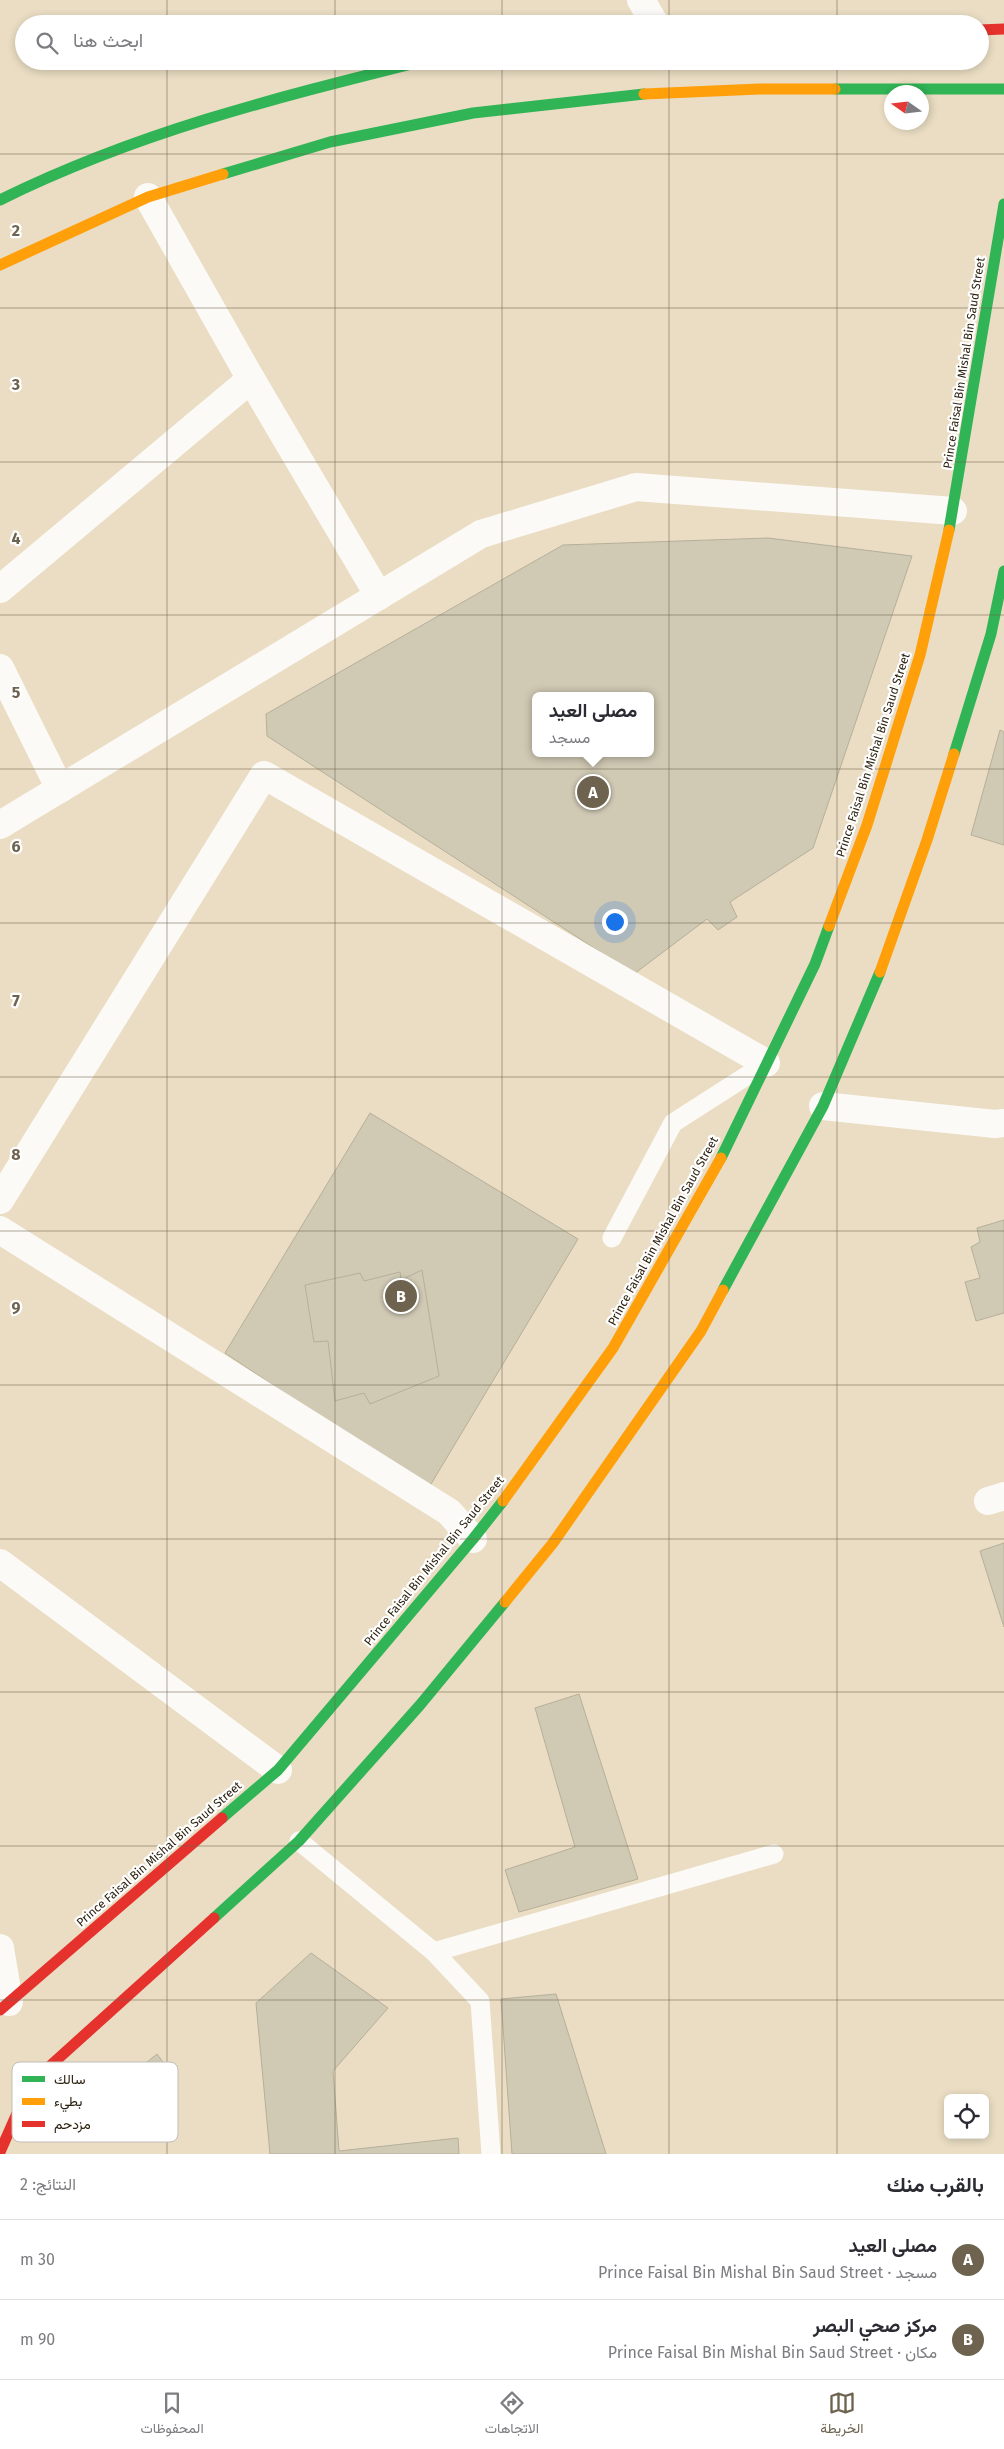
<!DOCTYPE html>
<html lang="ar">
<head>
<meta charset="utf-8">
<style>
	:root { --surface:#fff; --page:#f7f7f7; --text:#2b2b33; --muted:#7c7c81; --line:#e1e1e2; --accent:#6e634f }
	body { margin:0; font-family:"Fira Sans",Vazirmatn,sans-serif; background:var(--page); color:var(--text); direction:rtl }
	.controls { position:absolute; right:15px; bottom:15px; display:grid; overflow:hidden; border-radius:8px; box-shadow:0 2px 8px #0003 }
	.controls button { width:45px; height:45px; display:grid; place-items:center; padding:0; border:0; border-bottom:1px solid var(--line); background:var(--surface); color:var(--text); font:25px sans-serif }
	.compass { position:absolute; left:884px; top:85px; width:45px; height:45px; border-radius:50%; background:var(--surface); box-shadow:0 2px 8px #0003; rotate:284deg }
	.you { position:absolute; left:614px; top:921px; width:18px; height:18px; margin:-12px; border:4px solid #fff; border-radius:50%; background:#1a73e8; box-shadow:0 0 0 8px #1a73e833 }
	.badge { display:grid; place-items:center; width:32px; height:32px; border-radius:50%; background:var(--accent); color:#fff; font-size:16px; font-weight:700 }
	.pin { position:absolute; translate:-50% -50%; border:2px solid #fff; box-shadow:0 1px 5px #0006 }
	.popup { position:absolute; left:532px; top:692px; width:122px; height:65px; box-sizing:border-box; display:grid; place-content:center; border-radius:8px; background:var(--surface); filter:drop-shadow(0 1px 4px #0005); font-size:16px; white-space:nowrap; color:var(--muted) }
	.popup b { font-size:19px; color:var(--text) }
	.popup::after { content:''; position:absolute; left:50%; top:100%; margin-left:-10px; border:10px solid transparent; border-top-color:var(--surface) }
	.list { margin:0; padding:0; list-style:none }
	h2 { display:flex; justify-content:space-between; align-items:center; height:65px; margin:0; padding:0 20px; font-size:21px }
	h2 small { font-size:16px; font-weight:400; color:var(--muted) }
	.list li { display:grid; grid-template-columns:32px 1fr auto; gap:15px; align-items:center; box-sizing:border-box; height:80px; padding:0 20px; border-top:1px solid var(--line) }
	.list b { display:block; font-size:19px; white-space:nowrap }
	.list p { margin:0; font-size:16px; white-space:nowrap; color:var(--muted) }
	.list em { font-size:16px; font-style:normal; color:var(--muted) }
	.icon { flex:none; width:28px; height:28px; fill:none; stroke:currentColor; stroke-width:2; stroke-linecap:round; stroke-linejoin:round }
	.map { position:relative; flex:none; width:1004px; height:2154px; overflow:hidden; direction:ltr }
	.search { position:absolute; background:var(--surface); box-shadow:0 2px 8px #0003; left:15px; right:15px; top:15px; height:55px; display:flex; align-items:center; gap:12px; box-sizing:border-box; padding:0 18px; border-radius:28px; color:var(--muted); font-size:19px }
	.sheet { height:225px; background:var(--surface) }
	nav { display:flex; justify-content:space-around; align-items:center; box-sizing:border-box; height:70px; border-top:1px solid var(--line); background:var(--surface); font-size:14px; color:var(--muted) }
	nav a { display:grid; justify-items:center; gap:2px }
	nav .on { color:var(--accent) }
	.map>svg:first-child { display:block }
	.building { fill:#d0c9b4; stroke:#b6af9a; fill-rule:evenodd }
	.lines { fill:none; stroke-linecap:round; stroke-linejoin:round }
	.lane { stroke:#fcfaf6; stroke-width:19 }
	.street { stroke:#fcfaf6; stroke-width:28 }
	.fast { stroke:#30b455; stroke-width:11 }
	.slow { stroke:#ff9f0a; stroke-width:11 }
	.jam { stroke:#e5322d; stroke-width:11 }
	.grid { fill:none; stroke:#6e634f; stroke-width:1; stroke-opacity:0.55 }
	.labels { text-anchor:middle; stroke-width:4.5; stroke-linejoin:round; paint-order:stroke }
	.street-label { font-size:12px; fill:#2c2210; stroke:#fff }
	.key { fill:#fff; stroke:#c0bdb7; stroke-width:1 }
	.key-label { font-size:14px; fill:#2c2210 }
	.grid-label { font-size:16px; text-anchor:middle; font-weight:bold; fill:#6e634f; stroke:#fff; stroke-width:4.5; stroke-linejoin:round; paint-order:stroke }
</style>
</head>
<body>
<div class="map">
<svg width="1004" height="2154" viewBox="0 0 1004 2154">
	<rect width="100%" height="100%" fill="#eaddc3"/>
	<g class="building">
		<path d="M768,538L912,556L813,848L730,902L737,917L718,930L707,919L634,974L267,736L266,714L563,545ZM536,696H650V753H536Z"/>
		<polygon points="1000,730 1004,732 1004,845 971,835"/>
		<polygon points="370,1113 578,1239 428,1489 225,1353"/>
		<polygon points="1004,1220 1004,1313 976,1321 965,1282 980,1278 971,1247 980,1242 977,1228"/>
		<polygon points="422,1270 439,1376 370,1404 364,1393 335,1401 328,1341 314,1342 305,1285 360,1273 364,1281 400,1272 401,1280"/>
		<polygon points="1004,1543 1004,1627 980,1551"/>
		<polygon points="579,1694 638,1879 519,1912 505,1870 575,1847 535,1708"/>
		<polygon points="311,1953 388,2008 333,2071 339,2151 458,2138 459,2154 270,2154 256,2003"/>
		<polygon points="556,1994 606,2154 512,2154 501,1999"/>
		<polygon points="157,2054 174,2077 131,2113 111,2091"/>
	</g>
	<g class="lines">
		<g class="lane">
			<polyline points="612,1238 673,1123 765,1064"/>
			<polyline points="299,1841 434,1952 480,2001 491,2154"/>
			<polyline points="434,1952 774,1854"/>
		</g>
		<g class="street">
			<polyline points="641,0 655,24"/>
			<polyline points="148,197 251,379 379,596"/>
			<polyline points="0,589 251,379"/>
			<polyline points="0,668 60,789"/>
			<polyline points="0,825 481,534 636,487 953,511"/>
			<polyline points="823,1106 995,1124 1004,1123"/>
			<polyline points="0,1200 264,775 766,1063"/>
			<polyline points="0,1230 449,1512 473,1539"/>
			<polyline points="988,1501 1004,1496"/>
			<polyline points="0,1563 278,1770"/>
			<polyline points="0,1948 9,2002"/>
		</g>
		<g class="fast">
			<polyline points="835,89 1004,89"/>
			<polyline points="223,174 330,142 473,113 644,94"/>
			<path d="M0,200C138,132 275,98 423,61"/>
			<polyline points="949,530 1004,204"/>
			<polyline points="954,754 991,634 1004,571"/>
			<polyline points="721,1158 815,964 829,926"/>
			<polyline points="723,1290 823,1106 880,972"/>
			<polyline points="222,1818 278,1770 473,1539 503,1501"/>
			<polyline points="214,1918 299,1841 420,1705 505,1602"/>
		</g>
		<g class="slow">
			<polyline points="644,94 760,89 835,89"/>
			<polyline points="0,265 148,197 223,174"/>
			<polyline points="829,926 867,825 920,655 949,530"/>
			<polyline points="880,972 927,840 954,754"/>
			<polyline points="503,1501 613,1348 721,1158"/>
			<polyline points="505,1602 553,1543 701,1331 723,1290"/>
		</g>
		<g class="jam">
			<polyline points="980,30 1004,29"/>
			<polyline points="0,2010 222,1818"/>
			<polyline points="0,2152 30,2084 214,1918"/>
		</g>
	</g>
	<path class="grid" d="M167,0V24M335,0V24M502,0V24M669,0V24M837,0V24M167,61V2154M335,61V2154M502,61V2154M669,61V2154M837,61V2154M0,154H1004M0,308H1004M0,462H1004M0,615H1004M0,769H1004M0,923H1004M0,1077H1004M0,1231H1004M0,1385H1004M0,1539H1004M0,1692H1004M0,1846H1004M0,2000H1004"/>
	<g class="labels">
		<g class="street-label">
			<text transform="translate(964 363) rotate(-81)" y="4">Prince Faisal Bin Mishal Bin Saud Street</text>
			<text transform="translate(873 755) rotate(-72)" y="4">Prince Faisal Bin Mishal Bin Saud Street</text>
			<text transform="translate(663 1231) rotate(-61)" y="4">Prince Faisal Bin Mishal Bin Saud Street</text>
			<text transform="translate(434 1561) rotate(-51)" y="4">Prince Faisal Bin Mishal Bin Saud Street</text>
			<text transform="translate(159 1854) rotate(-41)" y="4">Prince Faisal Bin Mishal Bin Saud Street</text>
		</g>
	</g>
	<rect x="12" y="2062" width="166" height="80" rx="8" class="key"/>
	<rect x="22" y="2076" width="23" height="6" fill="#30b455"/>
	<rect x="22" y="2098" width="23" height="7" fill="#ff9f0a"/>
	<rect x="22" y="2121" width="23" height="6" fill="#e5322d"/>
	<g class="key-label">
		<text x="54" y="2084">سالك</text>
		<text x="54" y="2106">بطيء</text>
		<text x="54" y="2129">مزدحم</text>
	</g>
	<g class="grid-label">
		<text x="16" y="236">2</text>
		<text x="16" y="390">3</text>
		<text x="16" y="544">4</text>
		<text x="16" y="698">5</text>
		<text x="16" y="852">6</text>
		<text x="16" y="1006">7</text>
		<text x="16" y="1160">8</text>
		<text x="16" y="1313">9</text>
	</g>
</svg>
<div class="controls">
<button><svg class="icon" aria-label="locate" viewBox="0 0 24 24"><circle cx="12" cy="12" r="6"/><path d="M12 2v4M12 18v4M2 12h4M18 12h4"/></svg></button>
</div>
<svg class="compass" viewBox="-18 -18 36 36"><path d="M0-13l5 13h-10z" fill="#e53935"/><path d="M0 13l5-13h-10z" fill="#7c7c81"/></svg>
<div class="you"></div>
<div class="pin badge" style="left:593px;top:792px">A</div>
<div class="popup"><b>مصلى العيد</b>مسجد</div>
<div class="pin badge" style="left:401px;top:1296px">B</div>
<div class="search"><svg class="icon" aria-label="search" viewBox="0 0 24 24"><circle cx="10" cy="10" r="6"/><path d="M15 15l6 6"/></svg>ابحث هنا</div>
</div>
<section class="sheet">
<h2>بالقرب منك<small>النتائج: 2</small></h2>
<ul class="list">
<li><span class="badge">A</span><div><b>مصلى العيد</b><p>مسجد · Prince Faisal Bin Mishal Bin Saud Street</p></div><em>30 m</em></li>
<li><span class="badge">B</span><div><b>مركز صحي البصر</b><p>مكان · Prince Faisal Bin Mishal Bin Saud Street</p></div><em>90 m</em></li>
</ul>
</section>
<nav>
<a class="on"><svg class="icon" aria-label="map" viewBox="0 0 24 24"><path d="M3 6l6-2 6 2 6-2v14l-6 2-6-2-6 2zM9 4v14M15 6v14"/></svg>الخريطة</a>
<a><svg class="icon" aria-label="directions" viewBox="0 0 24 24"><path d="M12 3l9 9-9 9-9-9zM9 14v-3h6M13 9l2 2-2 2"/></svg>الاتجاهات</a>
<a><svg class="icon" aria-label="saved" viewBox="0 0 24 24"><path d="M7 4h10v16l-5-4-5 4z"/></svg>المحفوظات</a>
</nav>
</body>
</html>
